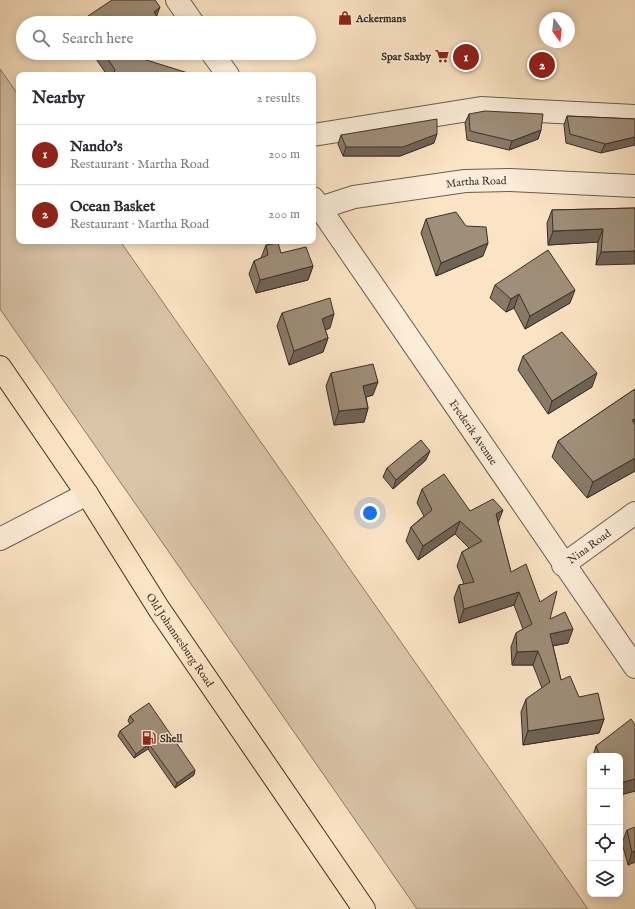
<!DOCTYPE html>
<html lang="en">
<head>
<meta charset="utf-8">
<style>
	:root { --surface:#fff; --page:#f2f2f3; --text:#2b2b33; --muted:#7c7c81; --line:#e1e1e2; --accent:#8f2418 }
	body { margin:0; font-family:"IM FELL English",serif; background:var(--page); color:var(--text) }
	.controls { position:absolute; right:12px; bottom:12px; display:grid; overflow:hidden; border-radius:8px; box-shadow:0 2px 10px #0003 }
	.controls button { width:36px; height:36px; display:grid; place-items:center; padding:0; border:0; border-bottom:1px solid var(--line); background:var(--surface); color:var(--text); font:20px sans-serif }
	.compass { position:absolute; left:539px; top:12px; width:36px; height:36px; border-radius:50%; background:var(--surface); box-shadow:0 2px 10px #0003; rotate:165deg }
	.you { position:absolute; left:370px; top:513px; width:14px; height:14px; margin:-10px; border:3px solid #fff; border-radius:50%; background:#1a73e8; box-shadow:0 0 0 6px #1a73e833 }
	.badge { display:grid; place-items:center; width:26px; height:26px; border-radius:50%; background:var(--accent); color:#fff; font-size:13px; font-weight:700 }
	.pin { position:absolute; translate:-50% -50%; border:2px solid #fff; box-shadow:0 1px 4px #0006 }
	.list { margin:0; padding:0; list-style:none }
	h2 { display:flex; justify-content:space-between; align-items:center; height:52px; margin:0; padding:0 16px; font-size:17px }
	h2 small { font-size:13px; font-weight:400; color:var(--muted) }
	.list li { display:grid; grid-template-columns:26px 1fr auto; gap:12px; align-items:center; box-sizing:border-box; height:60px; padding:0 16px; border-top:1px solid var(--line) }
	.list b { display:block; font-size:15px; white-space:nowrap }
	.list p { margin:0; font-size:13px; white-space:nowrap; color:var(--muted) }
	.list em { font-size:13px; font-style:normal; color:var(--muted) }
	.icon { flex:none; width:22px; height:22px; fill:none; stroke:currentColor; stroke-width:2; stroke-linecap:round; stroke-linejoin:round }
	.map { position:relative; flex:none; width:635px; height:909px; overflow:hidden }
	.search { position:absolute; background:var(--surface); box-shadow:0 2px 10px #0003; left:16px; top:16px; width:300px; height:44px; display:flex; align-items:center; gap:10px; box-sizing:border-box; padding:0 14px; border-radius:22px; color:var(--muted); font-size:15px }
	.panel { position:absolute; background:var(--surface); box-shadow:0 2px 10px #0003; left:16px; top:72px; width:300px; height:172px; border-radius:8px }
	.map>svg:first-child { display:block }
	.green { fill:#dac5a9; stroke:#8a7a68 }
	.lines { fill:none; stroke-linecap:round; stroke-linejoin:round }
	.minor-casing { stroke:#6b5d4f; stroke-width:24 }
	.major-casing { stroke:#3b3028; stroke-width:24 }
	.minor { stroke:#fcedd9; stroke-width:22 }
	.major { stroke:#fbe4c4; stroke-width:22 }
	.wall { fill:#897a68; stroke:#3b3028 }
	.shaded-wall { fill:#6f6355; stroke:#3b3028 }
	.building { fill:#9f8e79; stroke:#3b3028 }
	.labels { text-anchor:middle; stroke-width:3; stroke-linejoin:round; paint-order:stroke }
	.poi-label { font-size:11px; font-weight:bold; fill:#3b3028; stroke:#fcedd9; text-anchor:start }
	.street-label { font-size:11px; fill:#3b3028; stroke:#fcedd9 }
</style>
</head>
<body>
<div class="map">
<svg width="635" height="909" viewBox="0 0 635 909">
	<rect width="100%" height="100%" fill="#fbe4c4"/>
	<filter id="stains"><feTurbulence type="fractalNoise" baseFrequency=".005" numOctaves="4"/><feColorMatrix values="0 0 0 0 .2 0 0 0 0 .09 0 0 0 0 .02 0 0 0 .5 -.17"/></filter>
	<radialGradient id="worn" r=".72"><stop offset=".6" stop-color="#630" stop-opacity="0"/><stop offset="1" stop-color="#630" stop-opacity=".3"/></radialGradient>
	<polygon class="green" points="0,69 19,96 19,241 120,241 588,909 417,909 0,309"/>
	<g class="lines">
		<defs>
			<g id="minor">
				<polyline points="177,0 193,23"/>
				<polyline points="212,53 228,75"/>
				<polyline points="313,135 481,108 635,116"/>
				<path id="s1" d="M313,198L635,667"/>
				<path id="s2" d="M320,208L354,197L465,181L510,180L635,186"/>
				<polyline points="0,539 87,494"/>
				<path id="s3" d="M563,565L635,513"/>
			</g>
			<g id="major">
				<path id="s4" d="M0,367L87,494L159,609L364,909"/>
			</g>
		</defs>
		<use href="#minor" class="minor-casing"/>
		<use href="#major" class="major-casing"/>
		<use href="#minor" class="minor"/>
		<use href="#major" class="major"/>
	</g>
	<g class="wall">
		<polygon points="88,16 156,16 161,23 86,23"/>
		<polygon points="92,53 128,53 126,54 188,75 107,75"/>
		<polygon points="469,114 541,130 538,139 509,150 467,140 465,123"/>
		<polygon points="567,116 635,119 601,153 566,143 564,125"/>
		<polygon points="341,135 434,143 400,156 343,156 338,144"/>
		<polygon points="635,208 596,265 598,242 548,245 547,223 552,210"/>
		<polygon points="426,219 483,256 436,276 421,233"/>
		<polygon points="266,245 281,253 313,266 308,280 256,293 249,274 254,261 261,258"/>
		<polygon points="495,285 570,303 525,329 514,308 506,312 490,298"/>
		<polygon points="282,313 330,328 325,330 328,338 323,352 289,365 277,326"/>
		<polygon points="523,356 592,387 548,414 518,370"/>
		<polygon points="331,373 373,395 366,397 368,408 364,422 334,425 326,386"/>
		<polygon points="635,389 635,471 587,498 552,457 558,441"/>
		<polygon points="426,460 393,489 383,477 387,468"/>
		<polygon points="422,489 498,523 511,572 540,602 550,619 568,643 553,646 561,680 579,697 604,719 599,733 523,745 521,712 526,699 542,688 533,665 512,665 511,647 516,633 523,629 514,605 459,623 454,598 459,585 464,584 457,566 462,552 469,548 455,534 418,560 406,541 411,527 424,516 417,503"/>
		<polygon points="130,716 194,775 175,788 148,749 134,758 118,736 120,731 130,724 128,721"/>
		<polygon points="635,725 635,791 620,795 620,756 593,756 596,746"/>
		<polygon points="627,830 635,862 628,865 622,843"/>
	</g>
	<g class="shaded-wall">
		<polygon points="160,7 156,18 154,12"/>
		<polygon points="541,130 538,139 509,150 512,141"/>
		<polygon points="437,134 434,143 400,156 343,156 346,147"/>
		<polygon points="635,137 635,145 601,153 605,144"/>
		<polygon points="603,229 598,242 548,245 553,231"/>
		<polygon points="488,243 483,256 436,276 441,263"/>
		<polygon points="635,251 635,264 596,265 601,252"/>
		<polygon points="313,266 308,280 256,293 260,280"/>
		<polygon points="575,290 570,303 525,329 530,316"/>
		<polygon points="519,294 514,308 506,312 511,299"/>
		<polygon points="334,314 330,328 317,333 322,319"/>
		<polygon points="328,338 323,352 289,365 294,351"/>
		<polygon points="597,373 592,387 548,414 552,401"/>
		<polygon points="378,382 373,395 359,399 363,386"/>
		<polygon points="368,408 364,422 334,425 339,411"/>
		<polygon points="635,419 635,434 632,420"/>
		<polygon points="430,451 426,460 393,489 396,480"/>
		<polygon points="635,458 635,471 587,498 593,482"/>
		<polygon points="503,510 498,523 496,514"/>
		<polygon points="460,521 455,534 418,560 423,546"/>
		<polygon points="519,592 514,605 459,623 464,609"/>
		<polygon points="573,629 568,643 545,647 550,634"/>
		<polygon points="538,651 533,665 512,665 517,652"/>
		<polygon points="604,719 599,733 523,745 528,731"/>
		<polygon points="149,744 148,749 134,758 136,754"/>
		<polygon points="195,770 194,775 175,788 177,783"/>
		<polygon points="635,779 635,791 620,795 620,783"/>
		<polygon points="635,851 635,862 628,865 632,852"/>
	</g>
	<g class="building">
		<polygon points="112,0 155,0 160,7 154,12 161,23 93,23 88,16"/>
		<polygon points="104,53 124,53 188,73 188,75 113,75 115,70"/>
		<polygon points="485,111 543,114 541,130 512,141 470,131 469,114"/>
		<polygon points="567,116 635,119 635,137 605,144 570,134"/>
		<polygon points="437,119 437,134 403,147 346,147 341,135"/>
		<polygon points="635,208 635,251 601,252 603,229 553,231 552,210"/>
		<polygon points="456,212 466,226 486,227 488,243 441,263 426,219"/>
		<polygon points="278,243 281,253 306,247 313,266 260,280 254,261 268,255 266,245"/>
		<polygon points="548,250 575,290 530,316 519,294 511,299 495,285"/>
		<polygon points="330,298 334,314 322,319 328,338 294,351 282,313"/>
		<polygon points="562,332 597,373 552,401 523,356"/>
		<polygon points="373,364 378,382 363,386 368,408 339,411 331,373"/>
		<polygon points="635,389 635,419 632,420 635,425 635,458 593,482 558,441"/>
		<polygon points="421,440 430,451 396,480 387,468"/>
		<polygon points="444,474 470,511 493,499 503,510 496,514 511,572 526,564 540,602 557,591 550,619 565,612 573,629 550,634 561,680 570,676 579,697 598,693 604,719 528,731 526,699 550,682 538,651 517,652 516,633 532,624 519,592 464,609 459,585 474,582 462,552 482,541 460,521 423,546 411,527 432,510 422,489"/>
		<polygon points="149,703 195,770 177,783 149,744 136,754 120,731 134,721 130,716"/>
		<polygon points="631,719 635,725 635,779 620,783 620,756 600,756 596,746"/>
		<polygon points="635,827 635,851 632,852 627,830"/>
	</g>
	<defs>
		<symbol id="shop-bare" viewBox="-9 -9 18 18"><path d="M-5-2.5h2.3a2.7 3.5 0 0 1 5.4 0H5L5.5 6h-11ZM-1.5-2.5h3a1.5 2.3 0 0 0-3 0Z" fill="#8f2418" stroke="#fcedd9" stroke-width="2.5" paint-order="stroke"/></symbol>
		<symbol id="supermarket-bare" viewBox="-9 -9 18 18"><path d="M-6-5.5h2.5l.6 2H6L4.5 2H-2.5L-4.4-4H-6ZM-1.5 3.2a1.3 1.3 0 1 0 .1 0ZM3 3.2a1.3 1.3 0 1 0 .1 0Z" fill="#8f2418" stroke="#fcedd9" stroke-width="2.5" paint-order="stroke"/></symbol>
		<symbol id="fuel-bare" viewBox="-9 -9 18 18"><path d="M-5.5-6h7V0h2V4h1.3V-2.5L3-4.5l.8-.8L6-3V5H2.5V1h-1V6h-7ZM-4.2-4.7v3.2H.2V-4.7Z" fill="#8f2418" stroke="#fcedd9" stroke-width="2.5" paint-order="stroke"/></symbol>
	</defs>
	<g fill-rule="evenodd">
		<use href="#shop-bare" x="335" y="8" width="20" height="20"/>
		<use href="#supermarket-bare" x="432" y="46" width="20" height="20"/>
		<use href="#fuel-bare" x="139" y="728" width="20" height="20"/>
	</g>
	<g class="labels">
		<g class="poi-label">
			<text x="356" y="22">Ackermans</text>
			<text x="431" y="60" text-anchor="end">Spar Saxby</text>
			<text x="160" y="742">Shell</text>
		</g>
		<g class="street-label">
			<text dy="4" stroke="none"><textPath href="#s2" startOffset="159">Martha Road</textPath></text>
			<text dy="4" stroke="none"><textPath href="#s1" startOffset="284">Frederik Avenue</textPath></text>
			<text dy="4" stroke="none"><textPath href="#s3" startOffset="32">Nina Road</textPath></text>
			<text dy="4" stroke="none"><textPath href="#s4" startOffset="327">Old Johannesburg Road</textPath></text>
		</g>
	</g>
	<rect width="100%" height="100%" filter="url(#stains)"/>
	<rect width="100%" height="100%" fill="url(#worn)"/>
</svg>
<div class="controls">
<button>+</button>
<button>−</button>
<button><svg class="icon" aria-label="locate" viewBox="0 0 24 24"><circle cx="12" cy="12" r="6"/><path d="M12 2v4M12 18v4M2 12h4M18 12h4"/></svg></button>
<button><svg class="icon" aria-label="layers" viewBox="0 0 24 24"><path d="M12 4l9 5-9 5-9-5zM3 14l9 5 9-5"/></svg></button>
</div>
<svg class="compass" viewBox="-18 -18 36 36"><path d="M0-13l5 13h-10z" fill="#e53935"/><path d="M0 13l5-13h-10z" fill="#7c7c81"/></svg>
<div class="you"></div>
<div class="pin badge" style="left:466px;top:57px">1</div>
<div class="pin badge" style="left:542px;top:65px">2</div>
<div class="search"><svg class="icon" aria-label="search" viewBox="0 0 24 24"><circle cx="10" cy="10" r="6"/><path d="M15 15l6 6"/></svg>Search here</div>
<section class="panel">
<h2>Nearby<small>2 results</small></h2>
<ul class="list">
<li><span class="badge">1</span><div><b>Nando's</b><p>Restaurant · Martha Road</p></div><em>200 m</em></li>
<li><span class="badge">2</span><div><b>Ocean Basket</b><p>Restaurant · Martha Road</p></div><em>200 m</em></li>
</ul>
</section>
</div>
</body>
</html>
